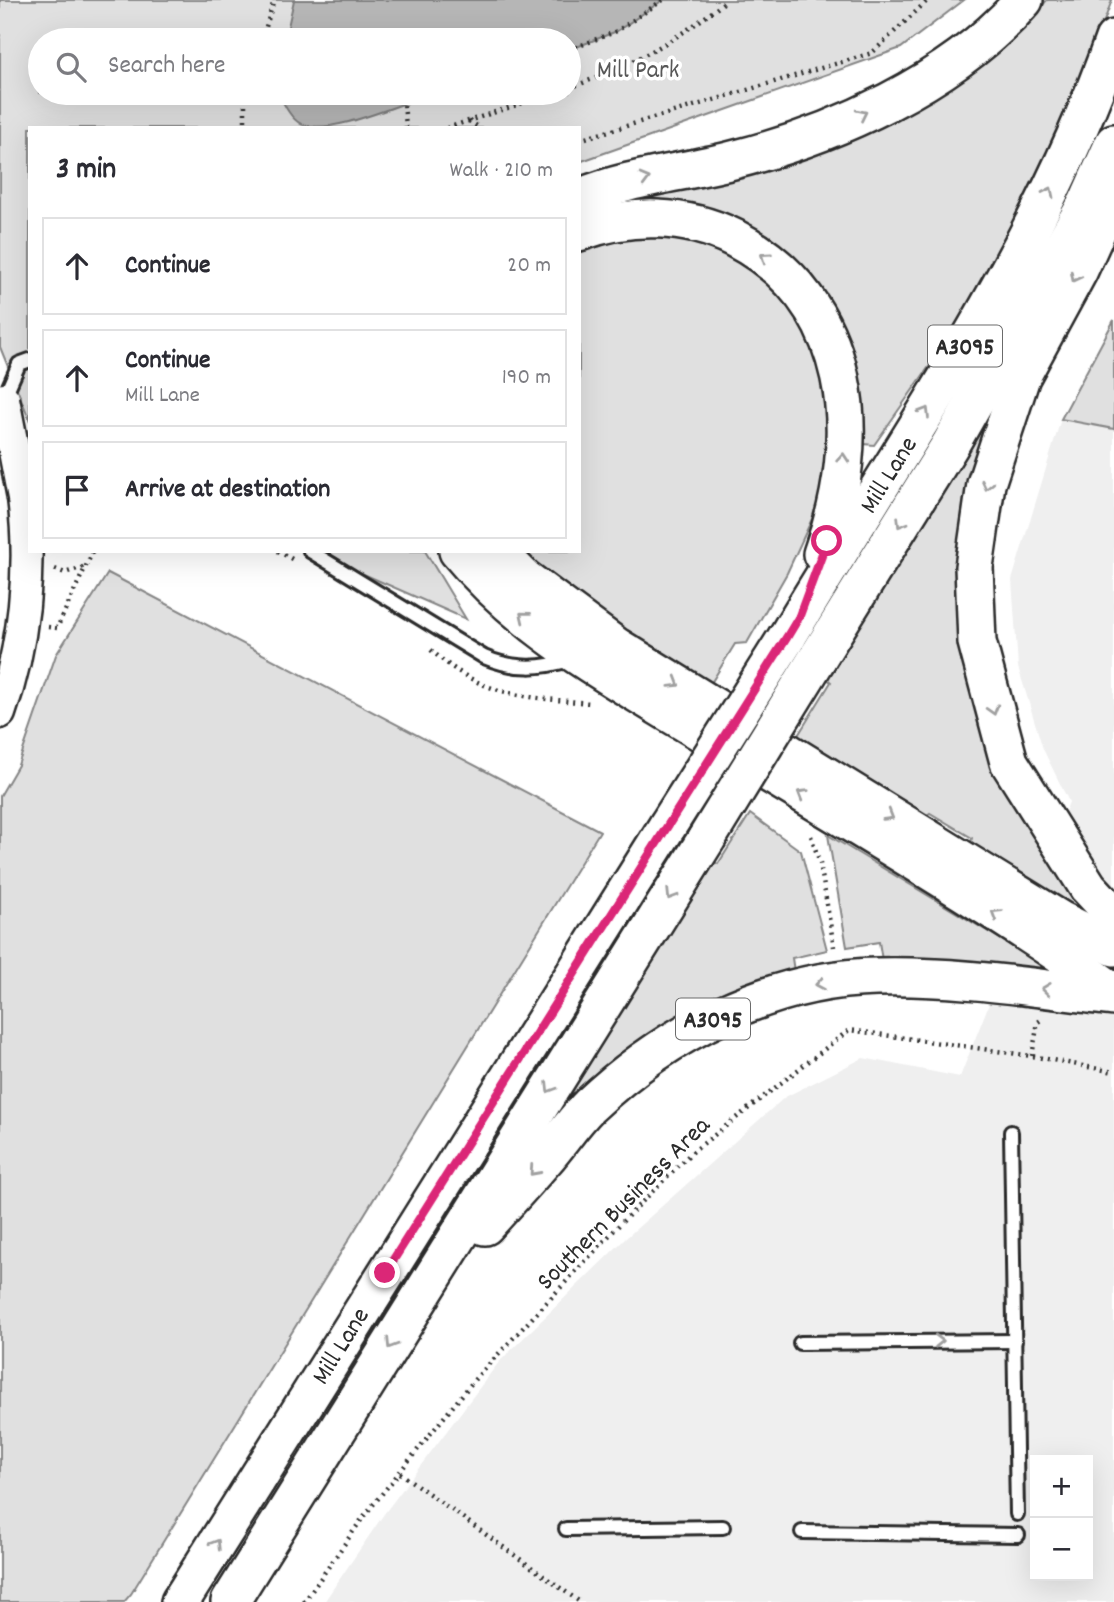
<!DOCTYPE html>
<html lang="en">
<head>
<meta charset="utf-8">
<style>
	:root { --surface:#fff; --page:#f7f7f7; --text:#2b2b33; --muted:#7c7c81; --line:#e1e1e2 }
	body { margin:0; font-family:Dekko,sans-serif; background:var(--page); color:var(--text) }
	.controls { position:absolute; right:21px; bottom:21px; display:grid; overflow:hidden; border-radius:0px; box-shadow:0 7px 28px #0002 }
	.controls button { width:63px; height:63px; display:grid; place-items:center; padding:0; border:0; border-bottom:2px solid var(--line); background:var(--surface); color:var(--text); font:35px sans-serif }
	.stop { position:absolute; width:21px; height:21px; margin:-16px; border:5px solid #db2777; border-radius:50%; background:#fff }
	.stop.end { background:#db2777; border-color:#fff; box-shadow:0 2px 7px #0008 }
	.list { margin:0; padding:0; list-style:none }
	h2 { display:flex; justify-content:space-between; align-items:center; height:91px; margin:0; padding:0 28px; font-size:30px }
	h2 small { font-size:23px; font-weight:400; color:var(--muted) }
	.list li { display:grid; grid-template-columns:46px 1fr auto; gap:21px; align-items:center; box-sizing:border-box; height:98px; margin:0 14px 14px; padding:0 14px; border:2px solid var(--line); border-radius:0px }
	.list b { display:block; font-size:26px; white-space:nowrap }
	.list p { margin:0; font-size:23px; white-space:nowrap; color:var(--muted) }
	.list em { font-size:23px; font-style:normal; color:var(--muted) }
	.icon { flex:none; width:38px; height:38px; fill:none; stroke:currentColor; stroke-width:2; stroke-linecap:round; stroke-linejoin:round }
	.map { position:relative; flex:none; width:1114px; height:1602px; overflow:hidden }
	.search { position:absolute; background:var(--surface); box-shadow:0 7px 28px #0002; left:28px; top:28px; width:553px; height:77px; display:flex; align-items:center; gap:18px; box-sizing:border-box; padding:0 24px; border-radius:38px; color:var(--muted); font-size:26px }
	.panel { position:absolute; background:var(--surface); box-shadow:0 7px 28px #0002; left:28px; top:126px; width:553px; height:427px; border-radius:0px }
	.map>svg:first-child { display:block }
	.built { fill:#efefef; fill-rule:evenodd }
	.green { fill:#e0e0e0; stroke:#868686; stroke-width:2; fill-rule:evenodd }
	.water { fill:#b6b6b6; stroke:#7e7e7e; stroke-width:2 }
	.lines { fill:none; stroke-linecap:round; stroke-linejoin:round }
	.service-casing { stroke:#2b2b2b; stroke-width:18 }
	.tertiary-casing { stroke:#2b2b2b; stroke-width:35 }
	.primary-casing { stroke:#2b2b2b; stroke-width:42 }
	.path { stroke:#2b2b2b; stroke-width:4.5; stroke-dasharray:2 5; stroke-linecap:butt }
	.service { stroke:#fff; stroke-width:12 }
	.tertiary { stroke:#fff; stroke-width:30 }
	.primary { stroke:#fff; stroke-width:37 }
	.tertiary-bridge-casing { stroke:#2b2b2b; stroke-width:35; stroke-linecap:butt }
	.primary-bridge-casing { stroke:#2b2b2b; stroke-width:42; stroke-linecap:butt }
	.tertiary-bridge { stroke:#fff; stroke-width:30 }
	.primary-bridge { stroke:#fff; stroke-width:37 }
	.oneway { stroke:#a0a0a0 }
	.route { stroke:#db2777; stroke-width:9 }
	.labels { text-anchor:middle; stroke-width:7; stroke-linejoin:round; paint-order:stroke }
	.shield { fill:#fff; stroke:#6b6b6b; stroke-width:2 }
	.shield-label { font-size:24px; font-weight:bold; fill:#2b2b2b }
	.park-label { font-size:26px; fill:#585858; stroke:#fff }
	.street-label { font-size:26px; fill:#2b2b2b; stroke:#fff }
</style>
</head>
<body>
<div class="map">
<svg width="1114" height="1602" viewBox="0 0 1114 1602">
	<rect width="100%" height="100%" fill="#fff"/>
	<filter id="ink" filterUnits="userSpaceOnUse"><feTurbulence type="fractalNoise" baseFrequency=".0143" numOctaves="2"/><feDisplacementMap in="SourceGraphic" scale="14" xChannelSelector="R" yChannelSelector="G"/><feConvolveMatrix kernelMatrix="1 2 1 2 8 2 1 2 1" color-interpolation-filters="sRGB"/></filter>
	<g filter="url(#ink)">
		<path class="built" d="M1061,419L1114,429V1602H324L384,1514L499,1362L626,1238L785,1097L863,1058L960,1077L1069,802L1043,749L1018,667L1012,580ZM1035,1460H1088V1576H1035Z"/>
		<g class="green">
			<path d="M0,0H964L901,48L579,162V128H30V421L0,347ZM40,40H569V93H40Z"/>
			<polygon points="1047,0 1112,0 1064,127 973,304 874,445 864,444 859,389 779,255 579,207 737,169 1036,13"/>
			<polygon points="642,233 704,241 761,271 800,313 832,388 823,495 787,573 747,643 735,644 708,688 509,551 579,551 579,244"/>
			<polygon points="1114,320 1114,429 1061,419"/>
			<polygon points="1004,390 974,677 1110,930 970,848 972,838 930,813 921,819 797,737 831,682 826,678"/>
			<polygon points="311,551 425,551 466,619"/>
			<polygon points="108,573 600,831 131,1594 124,1602 0,1602 0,796 18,765 56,655"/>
			<polygon points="750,814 801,851 827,950 792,958 795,978 521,1165 711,860 718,864"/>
			<polygon points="828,835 1045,966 1043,973 882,960 879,942 847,947"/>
		</g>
		<g class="water">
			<polygon points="294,0 663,0 617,31 569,50 569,40 285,40"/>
			<path d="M279,93H434C403,102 329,137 301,124C290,118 283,103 279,93Z"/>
		</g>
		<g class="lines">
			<defs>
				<g id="service">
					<polyline points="4,398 19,364 30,360"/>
					<path d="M310,551L484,657C515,670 541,669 573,659"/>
					<polyline points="1011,1132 1017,1514"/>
					<polyline points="800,1343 1015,1341"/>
					<polyline points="566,1529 723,1527"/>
					<polyline points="802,1532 1018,1535"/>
				</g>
				<path id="tertiary" d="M0,713C24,646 32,568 23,498"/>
				<g id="primary">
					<polyline points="1114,193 1078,272 1021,377 986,484 974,567 977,642 1009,762 1088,887 1114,915"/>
					<path d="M579,198C626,178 679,173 729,161C832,136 953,82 1024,0"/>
					<path d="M579,232C630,213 686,214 734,238C855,301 865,438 822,554"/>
					<path d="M458,551C527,635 625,685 716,741C850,823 986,901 1114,992"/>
					<polyline points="497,551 524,578 617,647 1060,920 1114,947"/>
					<path d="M787,637C903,443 1039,254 1114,39"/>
					<polyline points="817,659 950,445 1087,203 1114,143"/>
					<path d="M485,1226C505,1204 525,1182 545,1159C560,1142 573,1122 589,1106C666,1033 769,979 877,977C957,975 1035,988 1114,997"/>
					<polyline points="180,1602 668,825"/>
					<polyline points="230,1602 707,838"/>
				</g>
			</defs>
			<use href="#service" class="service-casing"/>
			<use href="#tertiary" class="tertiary-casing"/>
			<use href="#primary" class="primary-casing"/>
			<g class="path">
				<polyline points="262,40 274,0"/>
				<polyline points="569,50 617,31 663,0"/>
				<path d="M569,88C626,68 680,39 727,0"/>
				<polyline points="469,121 480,128"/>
				<polyline points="245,128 245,93"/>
				<polyline points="406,128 404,102 434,93"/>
				<polyline points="447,128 553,93"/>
				<polyline points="579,140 872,53 928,0"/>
				<polyline points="278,551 292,559"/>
				<polyline points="55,569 65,573 86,566"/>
				<polyline points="48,627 57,628 93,551"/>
				<path d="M431,650C482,697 525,697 590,703"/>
				<polyline points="811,836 820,863 834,947"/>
				<polyline points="1032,1056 1038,1022 1041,1020"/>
				<polyline points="400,1473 580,1602"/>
				<polyline points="304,1602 364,1516 475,1379 621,1223 690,1154 849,1030 1032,1056 1114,1072"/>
			</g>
			<use href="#service" class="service"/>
			<use href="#tertiary" class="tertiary"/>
			<use href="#primary" class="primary"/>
			<defs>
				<polyline id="tertiary-bridge" points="4,399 23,498"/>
				<g id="primary-bridge">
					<polyline points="668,825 787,637"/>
					<polyline points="707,838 817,659"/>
				</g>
			</defs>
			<use href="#tertiary-bridge" class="tertiary-bridge-casing"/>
			<use href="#primary-bridge" class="primary-bridge-casing"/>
			<use href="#tertiary-bridge" class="tertiary-bridge"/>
			<use href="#primary-bridge" class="primary-bridge"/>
		</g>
		<defs><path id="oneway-chevron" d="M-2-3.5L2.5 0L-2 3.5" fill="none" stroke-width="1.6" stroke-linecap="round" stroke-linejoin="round" transform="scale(1.75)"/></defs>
		<g class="oneway">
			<use href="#oneway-chevron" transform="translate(862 114) rotate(-26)"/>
			<use href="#oneway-chevron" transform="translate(645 179) rotate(-15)"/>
			<use href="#oneway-chevron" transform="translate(1049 192) rotate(-64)"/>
			<use href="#oneway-chevron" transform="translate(765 257) rotate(-145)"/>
			<use href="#oneway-chevron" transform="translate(1075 277) rotate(117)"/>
			<use href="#oneway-chevron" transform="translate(925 412) rotate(-59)"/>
			<use href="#oneway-chevron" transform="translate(843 458) rotate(-86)"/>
			<use href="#oneway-chevron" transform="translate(987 485) rotate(103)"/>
			<use href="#oneway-chevron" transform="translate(901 523) rotate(122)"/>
			<use href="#oneway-chevron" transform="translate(524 616) rotate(-141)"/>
			<use href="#oneway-chevron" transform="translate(675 683) rotate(31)"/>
			<use href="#oneway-chevron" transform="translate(993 710) rotate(73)"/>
			<use href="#oneway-chevron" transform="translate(802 794) rotate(-149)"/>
			<use href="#oneway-chevron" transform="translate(889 816) rotate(31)"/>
			<use href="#oneway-chevron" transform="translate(671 895) rotate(122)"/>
			<use href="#oneway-chevron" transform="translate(996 914) rotate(-148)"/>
			<use href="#oneway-chevron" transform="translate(820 984) rotate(170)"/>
			<use href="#oneway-chevron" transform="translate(1046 989) rotate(-173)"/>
			<use href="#oneway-chevron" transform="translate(550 1088) rotate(122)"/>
			<use href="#oneway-chevron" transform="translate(534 1171) rotate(132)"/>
			<use href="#oneway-chevron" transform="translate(939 1341) rotate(-1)"/>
			<use href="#oneway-chevron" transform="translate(391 1344) rotate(122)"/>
			<use href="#oneway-chevron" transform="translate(216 1544) rotate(-58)"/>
		</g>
	</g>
	<g class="lines" filter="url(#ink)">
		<polyline class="route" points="385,1273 787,637 799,617 827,541"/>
	</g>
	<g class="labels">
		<g class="shield">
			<rect x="928" y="325.5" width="74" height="41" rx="5"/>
			<rect x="676" y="998.5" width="74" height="41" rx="5"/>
		</g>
		<g class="shield-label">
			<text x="965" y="354">A3095</text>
			<text x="713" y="1027">A3095</text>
		</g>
		<g class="park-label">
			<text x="638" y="77">Mill Park</text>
		</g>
		<g class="street-label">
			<text transform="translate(887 474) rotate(-58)" y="9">Mill Lane</text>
			<text transform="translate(622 1202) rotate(-45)" y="9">Southern Business Area</text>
			<text transform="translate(339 1345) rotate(-58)" y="9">Mill Lane</text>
		</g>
	</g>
</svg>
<div class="controls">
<button>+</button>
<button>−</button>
</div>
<div class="stop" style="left:827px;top:541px"></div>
<div class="stop end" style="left:385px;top:1273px"></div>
<div class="search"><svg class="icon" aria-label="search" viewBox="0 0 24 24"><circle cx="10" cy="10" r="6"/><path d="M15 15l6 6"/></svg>Search here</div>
<section class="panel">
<h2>3 min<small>Walk · 210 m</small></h2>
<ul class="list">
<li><svg class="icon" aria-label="ahead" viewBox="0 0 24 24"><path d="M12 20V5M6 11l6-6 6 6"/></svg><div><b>Continue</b></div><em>20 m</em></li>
<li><svg class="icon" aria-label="ahead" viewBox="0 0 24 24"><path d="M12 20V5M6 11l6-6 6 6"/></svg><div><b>Continue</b><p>Mill Lane</p></div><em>190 m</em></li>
<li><svg class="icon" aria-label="arrive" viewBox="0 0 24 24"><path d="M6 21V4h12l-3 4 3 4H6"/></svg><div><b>Arrive at destination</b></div></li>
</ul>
</section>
</div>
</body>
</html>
